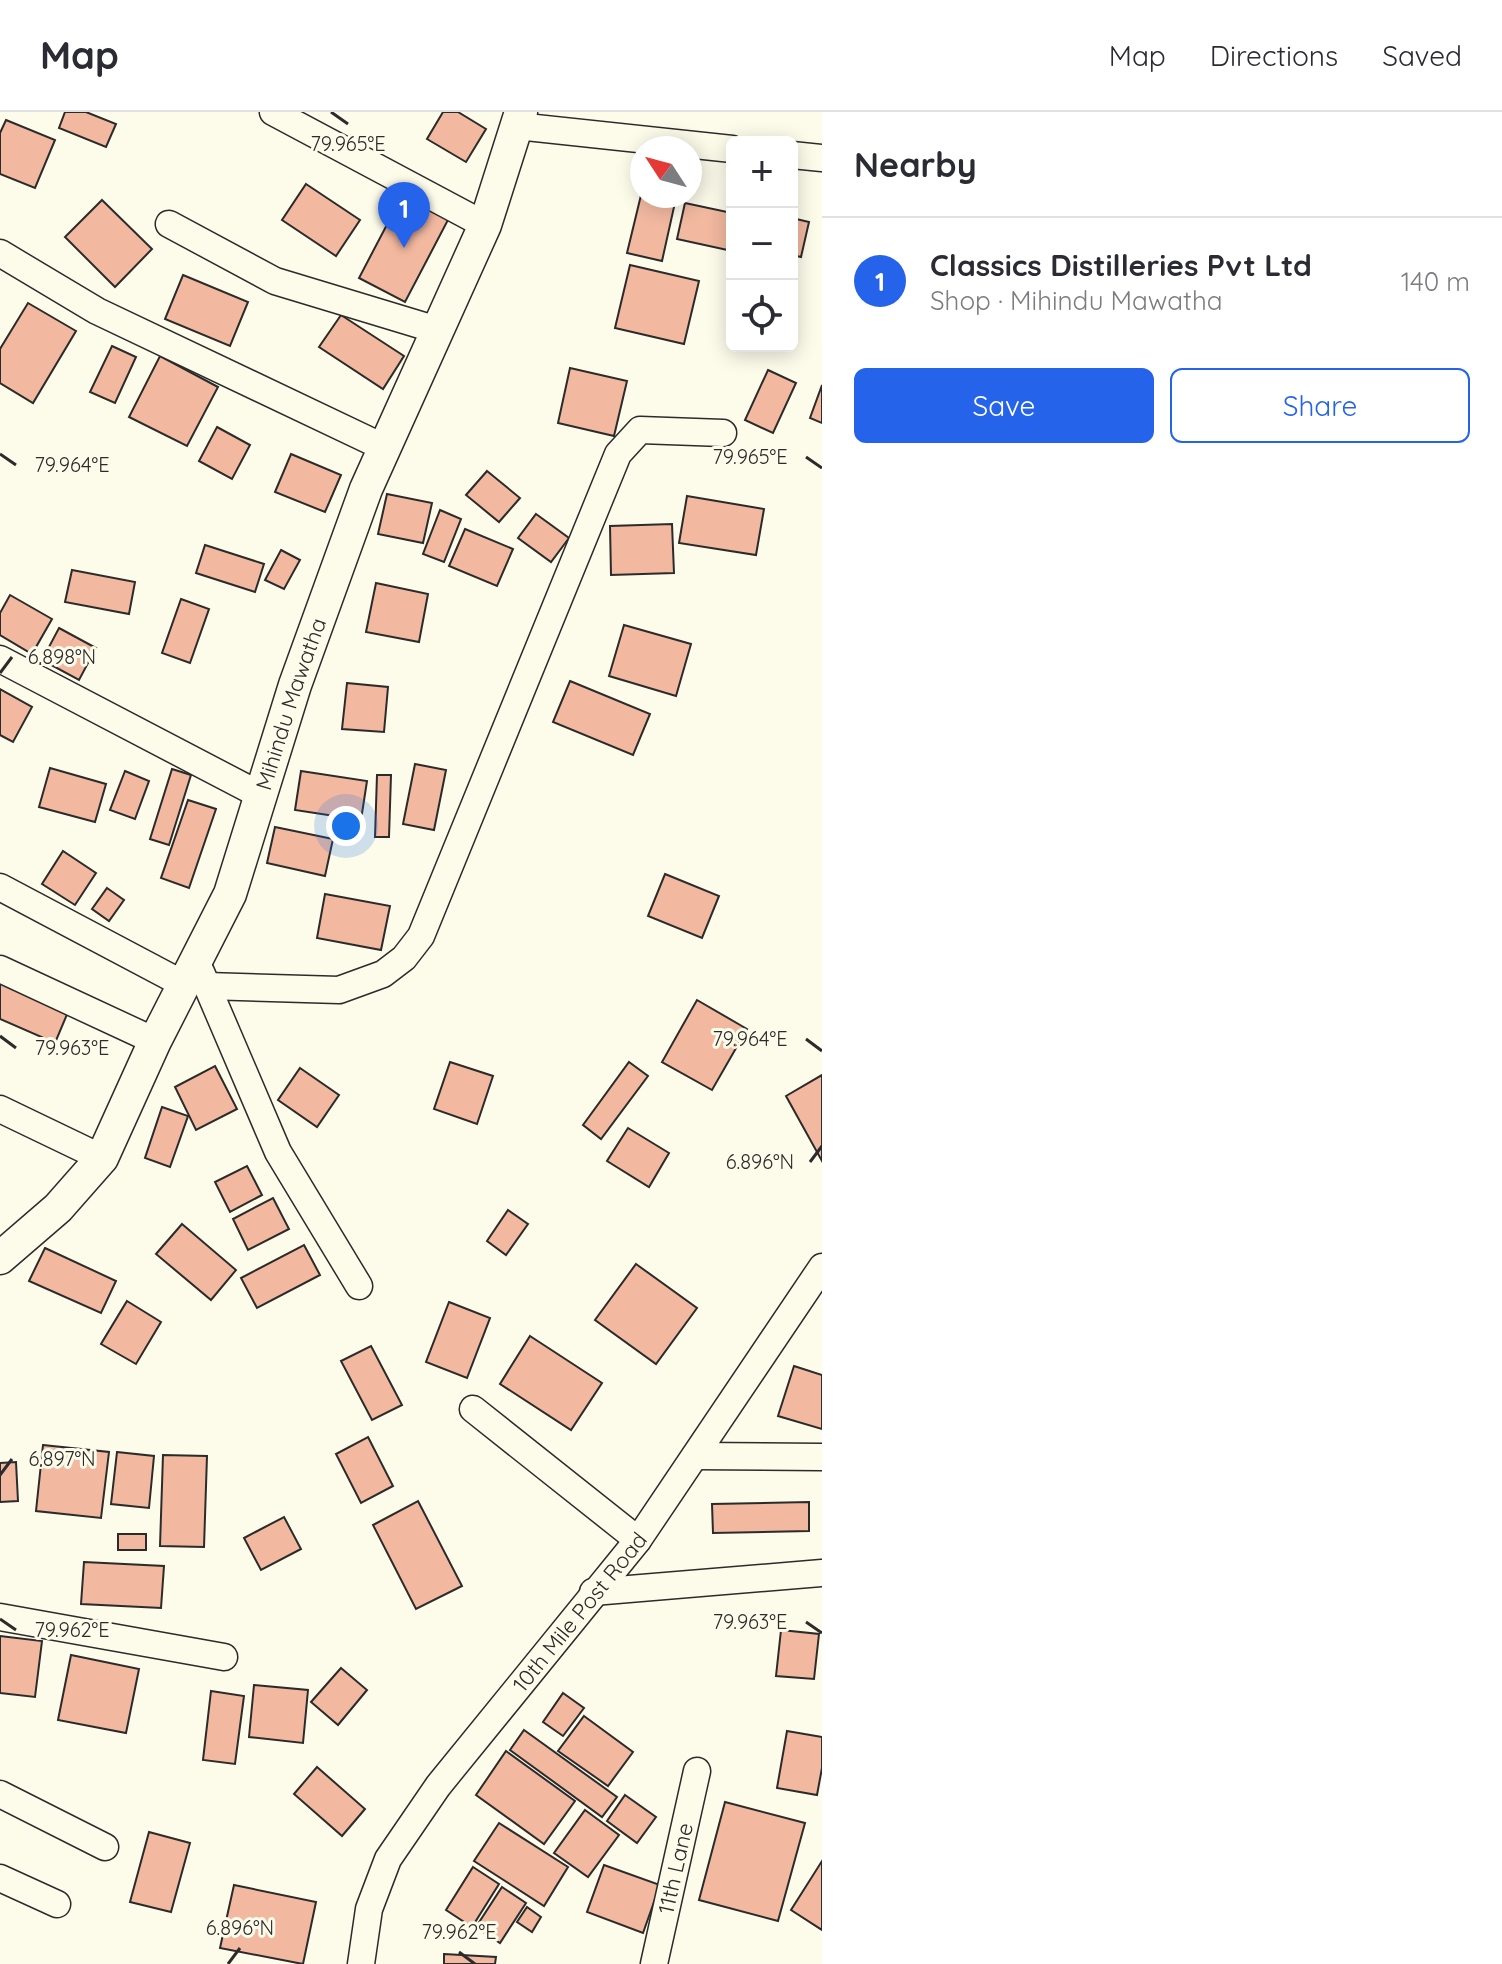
<!DOCTYPE html>
<html lang="en">
<head>
<meta charset="utf-8">
<style>
	:root { --surface:#fff; --page:#f7f7f7; --text:#2b2b33; --muted:#7c7c81; --line:#e1e1e2; --accent:#2563eb }
	body { margin:0; font-family:Quicksand,sans-serif; background:var(--page); color:var(--text) }
	.controls { position:absolute; right:24px; top:24px; display:grid; overflow:hidden; border-radius:12px; box-shadow:0 4px 20px #0003 }
	.controls button { width:72px; height:72px; display:grid; place-items:center; padding:0; border:0; border-bottom:2px solid var(--line); background:var(--surface); color:var(--text); font:40px sans-serif }
	.compass { position:absolute; left:630px; top:24px; width:72px; height:72px; border-radius:50%; background:var(--surface); box-shadow:0 4px 20px #0003; rotate:306deg }
	.you { position:absolute; left:346px; top:714px; width:28px; height:28px; margin:-20px; border:6px solid #fff; border-radius:50%; background:#1a73e8; box-shadow:0 0 0 12px #1a73e833 }
	.badge { display:grid; place-items:center; width:52px; height:52px; border-radius:50%; background:var(--accent); color:#fff; font-size:26px; font-weight:700 }
	.pin { position:absolute; translate:-50% -66px; filter:drop-shadow(0 2px 4px #0008) }
	.pin::after { content:''; position:absolute; top:42px; width:28px; height:24px; background:inherit; clip-path:polygon(0 0,100% 0,50% 100%) }
	.list { margin:0; padding:0; list-style:none }
	h2 { display:flex; justify-content:space-between; align-items:center; height:104px; margin:0; padding:0 32px; font-size:34px }
	h2 small { font-size:26px; font-weight:400; color:var(--muted) }
	.list li { display:grid; grid-template-columns:52px 1fr auto; gap:24px; align-items:center; box-sizing:border-box; height:128px; padding:0 32px; border-top:2px solid var(--line) }
	.list b { display:block; font-size:30px; white-space:nowrap }
	.list p { margin:0; font-size:26px; white-space:nowrap; color:var(--muted) }
	.list em { font-size:26px; font-style:normal; color:var(--muted) }
	.actions { display:flex; gap:16px; padding:24px 32px }
	.actions a { flex:1; padding:18px 0; border:2px solid var(--accent); border-radius:12px; text-align:center; font-size:28px; color:var(--accent) }
	.actions .main { background:var(--accent); color:#fff }
	.icon { flex:none; width:44px; height:44px; fill:none; stroke:currentColor; stroke-width:2; stroke-linecap:round; stroke-linejoin:round }
	.map { position:relative; flex:none; width:822px; height:1852px; overflow:hidden }
	header { display:flex; align-items:center; gap:48px; box-sizing:border-box; height:112px; padding:0 40px; background:var(--surface); border-bottom:2px solid var(--line) }
	header strong { font-size:38px }
	nav { display:flex; gap:44px; margin-inline-start:auto; font-size:28px }
	main { display:flex }
	aside { flex:1; background:var(--surface) }
	.map>svg:first-child { display:block }
	.building { fill:#f2b8a0; stroke:#2b2b2b; stroke-width:2 }
	.lines { fill:none; stroke-linecap:round; stroke-linejoin:round }
	.minor-casing { stroke:#2b2b2b; stroke-width:29 }
	.tertiary-casing { stroke:#2b2b2b; stroke-width:35 }
	.minor { stroke:#fdfbea; stroke-width:26 }
	.tertiary { stroke:#fdfbea; stroke-width:32 }
	.ticks { fill:none; stroke:#2b2b2b; stroke-width:3 }
	.labels { text-anchor:middle; stroke-width:6; stroke-linejoin:round; paint-order:stroke }
	.street-label { font-size:22px; fill:#2b2b2b; stroke:#fdfbea }
	.ticks-label { font-size:20px; text-anchor:middle; fill:#2b2b2b; stroke:#fdfbea; stroke-width:6; stroke-linejoin:round; paint-order:stroke }
</style>
</head>
<body>
<header>
<strong>Map</strong>
<nav><a>Map</a><a>Directions</a><a>Saved</a></nav>
</header>
<main>
<div class="map">
<svg width="822" height="1852" viewBox="0 0 822 1852">
	<rect width="100%" height="100%" fill="#fdfbea"/>
	<g class="building">
		<polygon points="65,0 86,0 116,12 106,35 59,16"/>
		<polygon points="443,0 458,0 486,17 466,50 427,27"/>
		<polygon points="6,8 55,28 35,76 0,62 0,21"/>
		<polygon points="306,72 360,108 336,144 282,108"/>
		<polygon points="642,79 642,84 676,86 662,149 627,141"/>
		<polygon points="403,82 449,106 405,190 359,166"/>
		<polygon points="102,88 152,137 115,175 65,125"/>
		<polygon points="685,91 732,101 732,139 677,127"/>
		<polygon points="792,106 809,110 801,145 792,143"/>
		<polygon points="630,153 699,169 684,232 615,216"/>
		<polygon points="183,163 248,190 230,234 165,207"/>
		<polygon points="28,191 76,219 33,291 0,271 0,237"/>
		<polygon points="341,203 404,244 383,277 319,235"/>
		<polygon points="112,234 136,245 115,291 90,280"/>
		<polygon points="160,244 218,275 187,334 129,305"/>
		<polygon points="570,256 627,269 614,324 558,311"/>
		<polygon points="768,258 796,271 773,321 745,308"/>
		<polygon points="822,273 822,311 810,306"/>
		<polygon points="217,315 250,333 232,367 199,349"/>
		<polygon points="291,342 341,363 325,400 275,380"/>
		<polygon points="487,359 520,386 499,410 466,383"/>
		<polygon points="387,382 432,391 423,431 378,422"/>
		<polygon points="687,384 764,397 756,443 679,431"/>
		<polygon points="440,398 461,407 444,450 423,442"/>
		<polygon points="536,402 569,426 551,450 518,426"/>
		<polygon points="672,412 674,461 611,463 610,414"/>
		<polygon points="465,417 513,437 497,474 449,454"/>
		<polygon points="205,433 264,452 255,480 196,461"/>
		<polygon points="281,438 300,448 284,477 265,468"/>
		<polygon points="72,458 135,470 129,502 65,490"/>
		<polygon points="376,471 428,482 419,530 366,520"/>
		<polygon points="10,483 52,507 32,542 0,523 0,501"/>
		<polygon points="181,487 209,497 190,551 162,541"/>
		<polygon points="624,513 691,532 676,584 609,564"/>
		<polygon points="59,516 96,536 79,568 42,548"/>
		<polygon points="570,569 650,602 633,643 553,610"/>
		<polygon points="347,571 388,575 384,620 342,617"/>
		<polygon points="0,577 32,595 13,630 0,623"/>
		<polygon points="415,652 446,658 434,718 403,712"/>
		<polygon points="50,656 106,672 95,710 39,695"/>
		<polygon points="172,657 191,663 169,733 150,727"/>
		<polygon points="125,659 149,669 135,707 110,698"/>
		<polygon points="301,659 367,669 361,708 295,698"/>
		<polygon points="377,663 391,663 389,725 375,725"/>
		<polygon points="188,688 216,697 189,776 161,766"/>
		<polygon points="275,715 333,727 325,764 267,751"/>
		<polygon points="63,739 96,761 75,793 42,772"/>
		<polygon points="665,762 719,784 702,826 648,804"/>
		<polygon points="107,776 124,788 109,809 92,797"/>
		<polygon points="325,782 390,794 381,838 317,826"/>
		<polygon points="0,871 68,900 55,931 0,907"/>
		<polygon points="697,888 747,917 712,978 662,950"/>
		<polygon points="450,950 493,964 477,1012 434,997"/>
		<polygon points="629,950 648,964 601,1027 583,1013"/>
		<polygon points="215,954 237,997 196,1018 175,975"/>
		<polygon points="300,956 339,983 317,1015 278,988"/>
		<polygon points="822,963 822,1049 786,984"/>
		<polygon points="162,995 188,1004 170,1055 145,1046"/>
		<polygon points="628,1016 669,1041 649,1075 607,1049"/>
		<polygon points="247,1054 262,1083 230,1100 215,1070"/>
		<polygon points="273,1086 289,1117 248,1138 233,1107"/>
		<polygon points="508,1098 528,1112 506,1143 487,1129"/>
		<polygon points="182,1112 236,1158 211,1188 156,1142"/>
		<polygon points="304,1133 320,1163 257,1196 241,1166"/>
		<polygon points="45,1136 116,1169 101,1201 29,1169"/>
		<polygon points="636,1152 697,1196 656,1252 595,1208"/>
		<polygon points="127,1189 161,1210 136,1252 101,1232"/>
		<polygon points="449,1190 490,1206 467,1266 426,1250"/>
		<polygon points="530,1224 602,1271 571,1318 500,1272"/>
		<polygon points="371,1234 402,1293 372,1308 341,1249"/>
		<polygon points="794,1254 822,1263 822,1317 778,1304"/>
		<polygon points="368,1325 393,1374 361,1391 336,1342"/>
		<polygon points="43,1333 109,1340 101,1406 36,1399"/>
		<polygon points="117,1340 154,1344 149,1396 111,1392"/>
		<polygon points="163,1343 207,1344 204,1435 160,1434"/>
		<polygon points="16,1350 18,1389 0,1390 0,1351"/>
		<polygon points="418,1389 462,1474 416,1497 373,1413"/>
		<polygon points="809,1390 809,1419 713,1421 712,1392"/>
		<polygon points="284,1405 301,1437 261,1458 244,1426"/>
		<rect x="118" y="1422" width="28" height="16"/>
		<polygon points="84,1450 164,1454 161,1496 81,1492"/>
		<polygon points="781,1518 819,1522 814,1567 776,1564"/>
		<polygon points="0,1524 42,1529 35,1585 0,1581"/>
		<polygon points="71,1543 139,1557 126,1621 58,1608"/>
		<polygon points="341,1556 367,1578 338,1613 311,1590"/>
		<polygon points="254,1573 308,1578 303,1631 249,1625"/>
		<polygon points="211,1579 244,1584 235,1652 203,1648"/>
		<polygon points="563,1581 584,1596 563,1624 543,1610"/>
		<polygon points="584,1604 633,1640 608,1674 558,1639"/>
		<polygon points="524,1618 617,1685 602,1705 510,1638"/>
		<polygon points="787,1619 822,1625 822,1656 817,1683 777,1676"/>
		<polygon points="506,1639 575,1689 544,1732 476,1683"/>
		<polygon points="317,1655 365,1697 342,1724 294,1682"/>
		<polygon points="625,1683 656,1705 637,1731 607,1709"/>
		<polygon points="725,1690 805,1711 778,1809 699,1788"/>
		<polygon points="585,1698 619,1723 588,1765 554,1741"/>
		<polygon points="499,1711 568,1755 544,1794 474,1749"/>
		<polygon points="149,1720 190,1731 171,1800 130,1790"/>
		<polygon points="822,1749 822,1818 791,1798"/>
		<polygon points="604,1753 660,1773 643,1821 587,1800"/>
		<polygon points="473,1755 499,1772 472,1815 446,1798"/>
		<polygon points="234,1773 316,1790 303,1852 220,1836"/>
		<polygon points="502,1775 526,1791 500,1831 476,1815"/>
		<polygon points="527,1795 541,1805 532,1820 517,1810"/>
		<polygon points="444,1842 496,1845 495,1852 444,1852"/>
	</g>
	<g class="lines">
		<defs>
			<g id="minor">
				<polyline points="273,0 485,113"/>
				<polyline points="517,14 732,37"/>
				<polyline points="792,43 822,46"/>
				<polyline points="169,112 275,169 437,218"/>
				<polyline points="0,141 97,199 383,335"/>
				<polyline points="0,547 260,683"/>
				<polyline points="0,775 185,873"/>
				<polyline points="0,857 155,929"/>
				<polyline points="201,860 278,1040 359,1174"/>
				<polyline points="207,874 339,878 383,862 404,846 421,824 618,342 640,318 723,321"/>
				<polyline points="0,997 102,1046"/>
				<polyline points="473,1297 638,1428"/>
				<polyline points="695,1344 822,1345"/>
				<polyline points="593,1480 822,1461"/>
				<polyline points="0,1505 224,1545"/>
				<polyline points="0,1682 105,1735"/>
				<polyline points="0,1766 57,1792"/>
				<path id="s1" d="M361,1852L369,1797L388,1747L438,1674L638,1428L822,1155"/>
				<path id="s2" d="M654,1852L697,1659"/>
			</g>
			<g id="tertiary">
				<path id="s3" d="M0,1146L58,1096L102,1046L155,929L230,782L295,573L366,377L485,113L521,0"/>
			</g>
		</defs>
		<use href="#minor" class="minor-casing"/>
		<use href="#tertiary" class="tertiary-casing"/>
		<use href="#minor" class="minor"/>
		<use href="#tertiary" class="tertiary"/>
	</g>
	<path class="ticks" d="M331,0L348,12M0,342L16,353M806,345L822,356M0,561L12,545M0,924L16,936M806,927L822,939M810,1050L822,1034M0,1363L12,1347M0,1507L16,1518M806,1510L822,1521M459,1840L475,1852M228,1852L240,1836"/>
	<g class="labels">
		<g class="street-label">
			<text dy="8" stroke="none"><textPath href="#s3" startOffset="636">Mihindu Mawatha</textPath></text>
			<text dy="8" stroke="none"><textPath href="#s1" startOffset="422">10th Mile Post Road</textPath></text>
			<text dy="8" stroke="none"><textPath href="#s2" startOffset="98">11th Lane</textPath></text>
		</g>
	</g>
	<g class="ticks-label">
		<text x="348" y="39">79.965°E</text>
		<text x="750" y="352">79.965°E</text>
		<text x="72" y="360">79.964°E</text>
		<text x="62" y="552">6.898°N</text>
		<text x="750" y="934">79.964°E</text>
		<text x="72" y="943">79.963°E</text>
		<text x="760" y="1057">6.896°N</text>
		<text x="62" y="1354">6.897°N</text>
		<text x="750" y="1517">79.963°E</text>
		<text x="72" y="1525">79.962°E</text>
		<text x="240" y="1823">6.896°N</text>
		<text x="459" y="1827">79.962°E</text>
	</g>
</svg>
<div class="controls">
<button>+</button>
<button>−</button>
<button><svg class="icon" aria-label="locate" viewBox="0 0 24 24"><circle cx="12" cy="12" r="6"/><path d="M12 2v4M12 18v4M2 12h4M18 12h4"/></svg></button>
</div>
<svg class="compass" viewBox="-18 -18 36 36"><path d="M0-13l5 13h-10z" fill="#e53935"/><path d="M0 13l5-13h-10z" fill="#7c7c81"/></svg>
<div class="you"></div>
<div class="pin badge" style="left:404px;top:136px">1</div>
</div>
<aside>
<h2>Nearby<small></small></h2>
<ul class="list">
<li><span class="badge">1</span><div><b>Classics Distilleries Pvt Ltd</b><p>Shop · Mihindu Mawatha</p></div><em>140 m</em></li>
</ul>
<div class="actions"><a class="main">Save</a><a>Share</a></div>
</aside>
</main>
</body>
</html>
